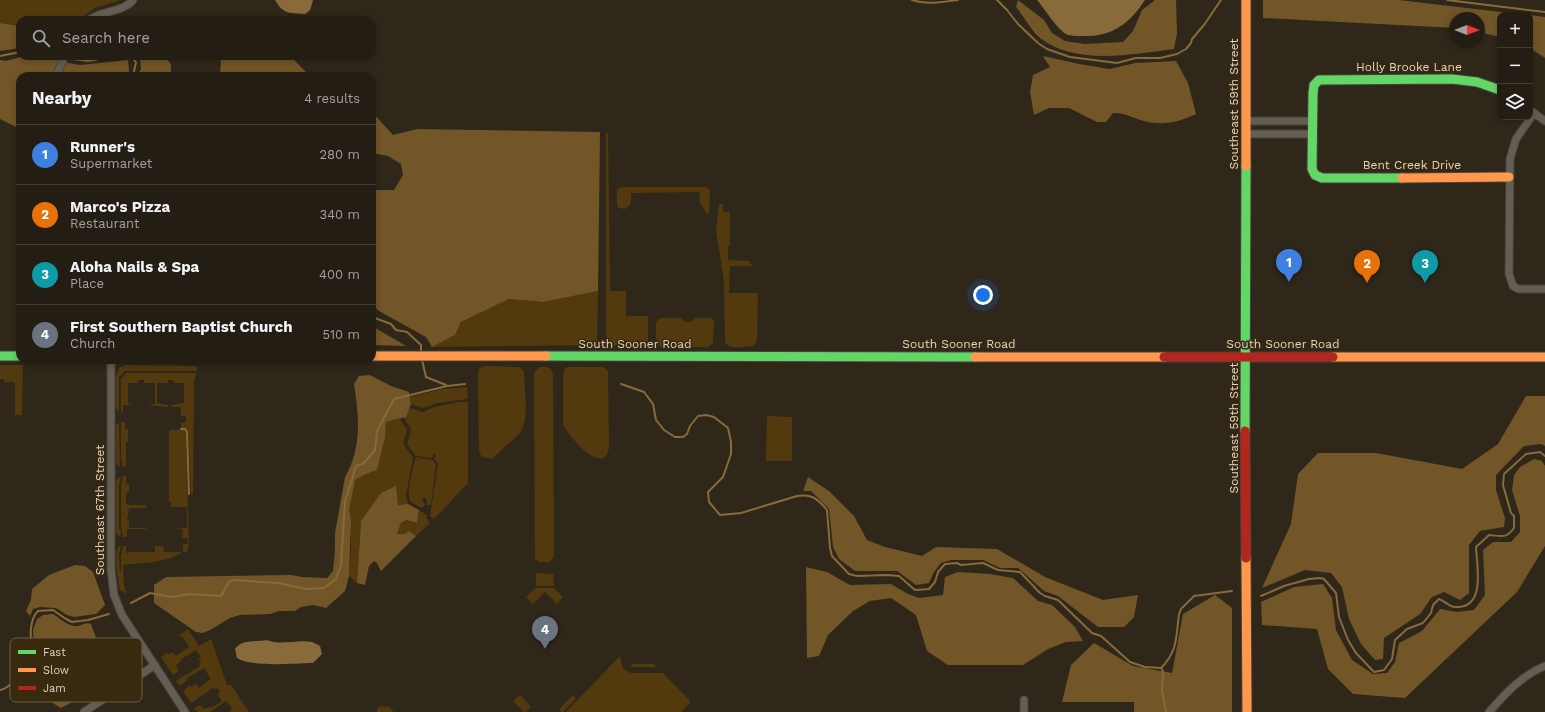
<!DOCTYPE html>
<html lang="en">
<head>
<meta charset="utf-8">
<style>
	:root { --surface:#231d13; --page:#2b261c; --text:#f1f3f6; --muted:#a3a2a0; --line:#403b33; --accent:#ea580c }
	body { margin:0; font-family:"Work Sans",sans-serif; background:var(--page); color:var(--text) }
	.controls { position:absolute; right:12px; top:12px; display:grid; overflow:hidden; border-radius:8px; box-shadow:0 2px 6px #0003 }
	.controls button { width:36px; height:36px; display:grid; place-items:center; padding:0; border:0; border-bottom:1px solid var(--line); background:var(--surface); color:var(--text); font:20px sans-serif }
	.compass { position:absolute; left:1449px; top:12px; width:36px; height:36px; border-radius:50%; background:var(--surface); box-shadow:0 2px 6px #0003; rotate:90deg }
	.you { position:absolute; left:983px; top:295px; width:14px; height:14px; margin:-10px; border:3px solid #fff; border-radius:50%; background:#1a73e8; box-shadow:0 0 0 6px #1a73e833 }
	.badge { display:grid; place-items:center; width:26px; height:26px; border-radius:50%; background:var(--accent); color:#fff; font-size:13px; font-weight:700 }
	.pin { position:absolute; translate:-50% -33px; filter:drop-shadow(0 1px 2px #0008) }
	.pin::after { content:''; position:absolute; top:21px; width:14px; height:12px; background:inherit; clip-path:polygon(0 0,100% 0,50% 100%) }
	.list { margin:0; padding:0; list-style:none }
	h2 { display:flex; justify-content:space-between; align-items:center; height:52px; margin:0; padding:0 16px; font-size:17px }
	h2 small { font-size:13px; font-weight:400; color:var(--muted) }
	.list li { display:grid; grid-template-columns:26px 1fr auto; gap:12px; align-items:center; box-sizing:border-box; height:60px; padding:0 16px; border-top:1px solid var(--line) }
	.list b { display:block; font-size:15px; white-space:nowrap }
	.list p { margin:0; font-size:13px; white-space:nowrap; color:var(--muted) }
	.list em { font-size:13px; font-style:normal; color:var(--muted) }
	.icon { flex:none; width:22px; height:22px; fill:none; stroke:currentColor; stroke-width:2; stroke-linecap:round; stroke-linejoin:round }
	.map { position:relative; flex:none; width:1545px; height:712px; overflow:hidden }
	.search { position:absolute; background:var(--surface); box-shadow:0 2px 6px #0003; left:16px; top:16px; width:360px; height:44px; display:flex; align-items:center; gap:10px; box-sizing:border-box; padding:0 14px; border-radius:12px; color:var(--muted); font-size:15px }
	.panel { position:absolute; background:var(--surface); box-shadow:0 2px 6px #0003; left:16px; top:72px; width:360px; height:292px; border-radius:12px }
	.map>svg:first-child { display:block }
	.green { fill:#523a0e }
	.forest { fill:#725628 }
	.water { fill:#896a3b }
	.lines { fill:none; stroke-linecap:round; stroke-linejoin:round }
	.stream { stroke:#896a3b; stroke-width:2 }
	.street-casing { stroke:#4b4339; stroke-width:9 }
	.fast-casing { stroke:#4b4339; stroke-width:11 }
	.slow-casing { stroke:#4b4339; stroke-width:11 }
	.jam-casing { stroke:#4b4339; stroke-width:11 }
	.street { stroke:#635d53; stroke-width:7 }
	.fast { stroke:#63d668; stroke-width:9 }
	.slow { stroke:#ff974d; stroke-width:9 }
	.jam { stroke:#b3261e; stroke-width:9 }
	.labels { text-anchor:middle; stroke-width:3; stroke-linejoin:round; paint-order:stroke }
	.street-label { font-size:12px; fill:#dfd5c6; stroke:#39290f }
	.key { fill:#39290f; stroke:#6b5d46; stroke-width:1 }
	.key-label { font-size:11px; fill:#dfd5c6 }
</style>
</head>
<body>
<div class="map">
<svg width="1545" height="712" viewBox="0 0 1545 712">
	<rect width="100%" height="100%" fill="#2f2719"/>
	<g class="green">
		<polygon points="0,0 121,0 95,8 78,20 20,20 20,26 0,23"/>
		<polygon points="606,133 608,133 610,291 626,291 626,316 648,316 648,342 646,345 642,347 606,345"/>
		<polygon points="621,187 707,187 710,191 709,213 707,214 700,203 699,192 631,193 631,204 625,209 619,208 617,206 617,190"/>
		<path d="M719,204H723V212H730V245L728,246V260L749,261L752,266H730L729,293H758L757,340L755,345L753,346C744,347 729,350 725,342L724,282L716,230Z"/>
		<polygon points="598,291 597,345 432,347 455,335 461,322 509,299 543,302"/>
		<path d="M660,318H681L686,322H690L696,318H712L714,321L713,343L708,347H661C654,341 656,330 656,322Z"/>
		<polygon points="2,365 23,365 22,415 15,415 15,382 4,382 4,379 0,379 0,366"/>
		<polygon points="125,365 194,366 197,367 197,371 125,371 119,377 119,412 116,408 116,377 119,368"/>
		<path d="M485,366L519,367L524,371C524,388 530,419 520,433L492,459L482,457L479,452L478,377L479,369Z"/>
		<polygon points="540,367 547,367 551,369 553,375 554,556 550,562 539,562 535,559 534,374 536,370"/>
		<path d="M567,367H603L608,371L609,447C605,479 568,436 563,424V375L564,370Z"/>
		<polygon points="126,373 197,373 194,380 193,494 191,494 188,432 185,428 181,428 181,423 186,422 186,416 181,416 181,407 171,407 171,405 184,403 184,383 174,383 173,380 168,380 167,383 157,383 157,403 168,405 168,407 147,405 155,404 155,383 144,383 144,380 138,380 138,383 128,383 128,404 136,405 123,405 123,412 121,413 121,379"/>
		<polygon points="467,387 468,399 437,403 423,408 411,404 410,397 443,389"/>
		<polygon points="458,402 468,402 468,483 434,519 430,516 438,464 437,462 434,459 436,455 434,454 432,458 416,456 407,444 411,431 410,427 404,419 410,408 423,412 434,407"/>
		<polygon points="767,416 792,417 792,461 766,461"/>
		<path d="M400,419L407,429C407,433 405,435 404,439C402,446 409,452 413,457L406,496L408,504L398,505L396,487L361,521L357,583L349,576C349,567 351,558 351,548C351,536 350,523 349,511C349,501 352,489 355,480L366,474L377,470L385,438L386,422Z"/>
		<polygon points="119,422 120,467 116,463 116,425"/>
		<polygon points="121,422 125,422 125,429 128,429 128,442 126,442 126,467 123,467 121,457"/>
		<polygon points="169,430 184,430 186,432 189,547 186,552 183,552 183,544 188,544 188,538 182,538 183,529 171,529 187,528 187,507 171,507 171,502 169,502"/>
		<path d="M416,457L432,460L436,464L431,505H427L426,498L425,497L422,499L425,505L422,508C418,506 413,504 410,501C406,495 413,465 416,457Z"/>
		<polygon points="121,476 119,485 119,528 121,533 120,537 116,533 116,480"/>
		<polygon points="123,476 126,476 126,483 129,484 129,492 126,493 126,504 129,505 146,505 146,508 129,508 127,521 129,521 129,528 146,528 146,529 127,529 127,537 123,537 121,527 121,486"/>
		<polygon points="419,510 428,516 426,518 430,523 416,536 409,531 404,534 397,534 401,523 406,520 417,523"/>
		<path d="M119,546H121L119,555L120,572H121V555L123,546H126L127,554H128V552H155V546H163L164,552H181V553C163,564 143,562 123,565L124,586L127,594L120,590C118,580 113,554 119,546Z"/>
		<polygon points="537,573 553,574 554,586 536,586 536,575"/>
		<polygon points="535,588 554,588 563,597 557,604 545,592 533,604 526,597"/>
		<polygon points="188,629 199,646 211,639 227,685 231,685 249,712 231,712 230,710 232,708 226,701 210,712 197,712 194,708 200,705 204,709 210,707 211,708 222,701 217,694 220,692 217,688 214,689 213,688 191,703 183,691 190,685 191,687 196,684 199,688 211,679 204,668 187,678 187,680 180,686 176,681 200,666 199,664 201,662 198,659 201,657 196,650 180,660 181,661 176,665 179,671 173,675 161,657 167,653 169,654 173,652 176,656 189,647 182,636 180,637 179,635"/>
		<path d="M620,656C622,664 621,670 631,673H663L689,700L690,703L681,712H566Z"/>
		<polygon points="632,664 654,664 657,667 631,667 631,665"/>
		<polygon points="520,695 531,707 526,712 524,712 513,701"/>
		<polygon points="573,695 576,699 563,712 561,712 559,709"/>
		<polygon points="380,706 389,707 394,712 377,712 377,709"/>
	</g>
	<g class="forest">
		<path d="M1018,0L1044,20L1052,33L1065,41L1084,44L1123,42L1133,31L1142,10L1155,0H1176L1177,33L1174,49C1133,54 1076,66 1040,38C1033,33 1023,15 1016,7Z"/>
		<polygon points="1263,0 1399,0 1526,15 1500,15 1500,37 1479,32 1479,18 1455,18 1455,28 1263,18"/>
		<polygon points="1530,15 1545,17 1545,58 1530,48"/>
		<polygon points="0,23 20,26 20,48 0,51"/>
		<polygon points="24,56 55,56 63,62 80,65 128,60 129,71 126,76 20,76 20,129 0,119 0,60 6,61"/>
		<polygon points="138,56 164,56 171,64 171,76 137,76 141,69 140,58"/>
		<polygon points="223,56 283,56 293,59 310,76 220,76 221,58"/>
		<path d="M1043,56L1079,64L1110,69L1135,63L1176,61L1188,83L1196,114C1180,122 1162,126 1144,121C1132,118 1127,113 1113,113L1106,122H1097L1069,108H1049L1034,115L1030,92L1033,75L1050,67Z"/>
		<polygon points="372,112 393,135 417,129 600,132 598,291 543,302 509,299 461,322 455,335 432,347 426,337 379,311 372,304 372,190 394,190 403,175 401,164 388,156 372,153"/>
		<polygon points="372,326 406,346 372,345"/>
		<path d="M370,375L391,386L409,392L411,404L406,417L386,422L385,438L377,470L366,474L355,480L349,510L351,520L349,576L345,591L326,608L313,605L301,607L295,611H279L270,614L240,615L230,618L212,629L203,633L196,632L154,603V585L166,577L291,575L302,577L327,578L333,571L335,550V533L345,477C362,448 359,416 354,384L359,376Z"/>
		<polygon points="1526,396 1545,396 1545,446 1541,444 1524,446 1496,475 1496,490 1505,518 1504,527 1480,531 1469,545 1469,593 1460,600 1444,592 1432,597 1420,614 1384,638 1383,659 1375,660 1361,644 1349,619 1342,587 1331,573 1305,570 1262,588 1291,524 1298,474 1318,453 1376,453 1462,469 1498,444"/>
		<polygon points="1534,459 1542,461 1545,466 1545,546 1517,592 1405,698 1353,694 1328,669 1317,629 1262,625 1261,602 1294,587 1323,584 1332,598 1336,630 1352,660 1373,674 1387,673 1395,662 1399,643 1422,631 1440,609 1457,612 1474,610 1485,595 1483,550 1493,542 1511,542 1520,532 1520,516 1512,490 1514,475 1520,467"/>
		<polygon points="808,477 829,491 854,516 867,540 885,547 922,556 936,547 997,549 1045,577 1103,600 1138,595 1134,617 1124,627 1098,627 1058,596 1044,591 1018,568 1000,568 983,560 951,560 941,563 934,572 929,583 916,585 897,571 855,571 839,559 833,547 829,509 811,491 803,491"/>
		<polygon points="396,486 398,505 408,504 419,510 417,523 406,520 401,523 397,534 404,534 409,531 416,536 381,571 377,563 374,561 369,566 365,585 357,583 361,521 381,493"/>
		<polygon points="75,565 85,566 93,572 105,605 96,614 74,617 67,615 56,608 40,607 33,609 30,616 26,611 31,600 32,589 49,575"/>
		<polygon points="806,567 827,572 850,585 891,584 908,594 919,598 943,595 945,577 958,572 990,574 1013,578 1038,601 1052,605 1075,627 1083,641 1066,642 1048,649 1023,665 948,665 927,651 916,615 891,598 870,601 853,611 828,635 819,656 807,658"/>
		<polygon points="1215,595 1232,608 1232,712 1134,712 1134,702 1062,702 1071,665 1094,643 1133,666 1172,673 1183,614"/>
		<path d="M53,614C61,619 68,627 78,626C83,625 86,622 91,624C95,635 104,658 104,669C104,686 75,701 61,708C45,698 44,699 43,680L35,674L33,630L37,619L43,615Z"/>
	</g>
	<g class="water">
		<path d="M275,0H313L310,10L305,14C289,13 283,14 275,0Z"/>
		<path d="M1037,0H1145C1130,23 1112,37 1084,36C1079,36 1073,36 1068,35C1058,31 1045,9 1037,0Z"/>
		<path d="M267,640C282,646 296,639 312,642C315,643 318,645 320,646L322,654L313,663C293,663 254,668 237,658L235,649C241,639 256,642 267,640Z"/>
	</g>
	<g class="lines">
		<g class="stream">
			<path d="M912,0C927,5 943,2 958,0"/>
			<polyline points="997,0 1007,10 1018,24 1038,43 1047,49 1070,57 1117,63 1136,58 1160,58 1177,54 1186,49 1191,43 1192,39 1204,25 1221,0"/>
			<polyline points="1447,0 1545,12"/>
			<polyline points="0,56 20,52"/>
			<polyline points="130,56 136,62 133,76"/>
			<polyline points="65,58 88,61 116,56"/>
			<polyline points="372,317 391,324 396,330 407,332 421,345 421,352"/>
			<polyline points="422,360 426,377 446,385"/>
			<path d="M621,384L644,392L653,404L656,420L664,430L675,437H683L687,434L690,426L698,416L706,415L714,417L728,428L731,442V454L723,477L708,492L709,502L720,515L741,513L797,496C812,494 817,498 827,510L830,548L832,556L849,574L857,576L887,575L899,576L915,590L929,589L935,582L938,572L945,564L957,563L961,565L983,563L998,570L1020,572L1040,593L1045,596L1058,600L1092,633L1101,636L1130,662L1145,667L1161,668C1178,651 1176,637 1179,614L1181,609L1194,596L1232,591"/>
			<polyline points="181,429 185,429 187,432 189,494"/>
			<path d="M1261,596L1284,586L1309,579L1320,578L1324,579L1336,593L1339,617L1348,640L1356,653L1374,672L1384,670L1392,659L1395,640L1407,629L1423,623L1431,613L1433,605L1439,599C1445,601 1449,607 1455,607C1486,609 1477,567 1476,547L1489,535C1502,536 1506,539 1514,528V516L1511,513L1503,485L1504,474L1526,454L1540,452L1545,456"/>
			<polyline points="131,603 150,593 172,597 189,594 221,596 229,582 233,580 278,583 306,589 324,588 336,579 341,565 345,501 356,466 363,464 375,450 377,431 394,399 447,386 465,384"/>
			<polyline points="1161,668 1163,671 1162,690 1166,712"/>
			<path d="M0,690C8,689 12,681 19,679C22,678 25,681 28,677C39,665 22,627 38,611L53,610L66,619L72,622L88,620L109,614"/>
		</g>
		<defs>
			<g id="street">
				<path d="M89,20C102,10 122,13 133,0"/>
				<polyline points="56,76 65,56"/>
				<polyline points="1531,111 1545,121"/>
				<polyline points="1534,113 1516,139 1510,159 1509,274 1513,286 1518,289 1545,289"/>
				<polyline points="1246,121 1312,121"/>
				<polyline points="1246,134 1312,134"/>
				<polyline points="111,360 111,569 114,595 122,615 185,712"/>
				<polyline points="1024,700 1024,712"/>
				<polyline points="84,712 155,665"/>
				<path d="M1489,712C1505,694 1522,675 1545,666"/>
			</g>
			<g id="fast">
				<polyline points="1402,178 1322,178 1315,175 1312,169 1313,93 1314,85 1319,80 1452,79 1477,82 1500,90"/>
				<polyline points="0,356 20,356"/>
				<polyline points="546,356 975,357"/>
				<polyline points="1245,431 1246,166"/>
			</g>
			<g id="slow">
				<polyline points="1246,166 1246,0"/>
				<polyline points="1402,178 1509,177"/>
				<polyline points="372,356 546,356"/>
				<polyline points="975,357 1164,357"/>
				<polyline points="1333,357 1545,357"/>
				<polyline points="1246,558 1247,712"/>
			</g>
			<g id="jam">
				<polyline points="1164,357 1333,357"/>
				<polyline points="1245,431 1246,558"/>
			</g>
		</defs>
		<use href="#street" class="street-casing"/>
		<use href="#fast" class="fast-casing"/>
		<use href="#slow" class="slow-casing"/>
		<use href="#jam" class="jam-casing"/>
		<use href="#street" class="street"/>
		<use href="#fast" class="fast"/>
		<use href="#slow" class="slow"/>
		<use href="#jam" class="jam"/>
	</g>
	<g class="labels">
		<g class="street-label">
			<text x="1409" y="71">Holly Brooke Lane</text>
			<text transform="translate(1234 104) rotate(-90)" y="4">Southeast 59th Street</text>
			<text x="1412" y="169">Bent Creek Drive</text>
			<text x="635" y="348">South Sooner Road</text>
			<text x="959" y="348">South Sooner Road</text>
			<text x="1283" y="348">South Sooner Road</text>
			<text transform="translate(1234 428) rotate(-90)" y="4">Southeast 59th Street</text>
			<text transform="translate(100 510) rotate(-90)" y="4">Southeast 67th Street</text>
		</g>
	</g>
	<rect x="10" y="638" width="132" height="64" rx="6" class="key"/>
	<rect x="18" y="650" width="18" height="4" fill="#63d668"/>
	<rect x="18" y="668" width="18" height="4" fill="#ff974d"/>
	<rect x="18" y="686" width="18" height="4" fill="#b3261e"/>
	<g class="key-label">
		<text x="43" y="656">Fast</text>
		<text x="43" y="674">Slow</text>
		<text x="43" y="692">Jam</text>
	</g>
</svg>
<div class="controls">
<button>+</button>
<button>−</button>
<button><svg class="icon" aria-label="layers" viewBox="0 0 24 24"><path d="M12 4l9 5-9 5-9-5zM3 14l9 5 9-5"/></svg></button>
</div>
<svg class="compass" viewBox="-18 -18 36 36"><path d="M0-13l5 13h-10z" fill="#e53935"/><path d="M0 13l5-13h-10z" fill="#a3a2a0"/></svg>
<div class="you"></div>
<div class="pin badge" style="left:1289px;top:282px;background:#3f7fe0">1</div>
<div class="pin badge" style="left:1367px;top:283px;background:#e8710a">2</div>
<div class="pin badge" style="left:1425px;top:283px;background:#0f9aa8">3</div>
<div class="pin badge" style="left:545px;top:649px;background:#6b7280">4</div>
<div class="search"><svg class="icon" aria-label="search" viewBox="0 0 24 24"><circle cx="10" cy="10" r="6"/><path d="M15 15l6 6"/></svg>Search here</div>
<section class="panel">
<h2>Nearby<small>4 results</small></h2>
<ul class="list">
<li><span class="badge" style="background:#3f7fe0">1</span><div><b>Runner's</b><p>Supermarket</p></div><em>280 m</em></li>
<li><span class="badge" style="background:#e8710a">2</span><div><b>Marco's Pizza</b><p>Restaurant</p></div><em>340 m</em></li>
<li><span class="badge" style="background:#0f9aa8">3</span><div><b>Aloha Nails &amp; Spa</b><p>Place</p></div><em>400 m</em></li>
<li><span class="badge" style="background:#6b7280">4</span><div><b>First Southern Baptist Church</b><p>Church</p></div><em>510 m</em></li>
</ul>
</section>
</div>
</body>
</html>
